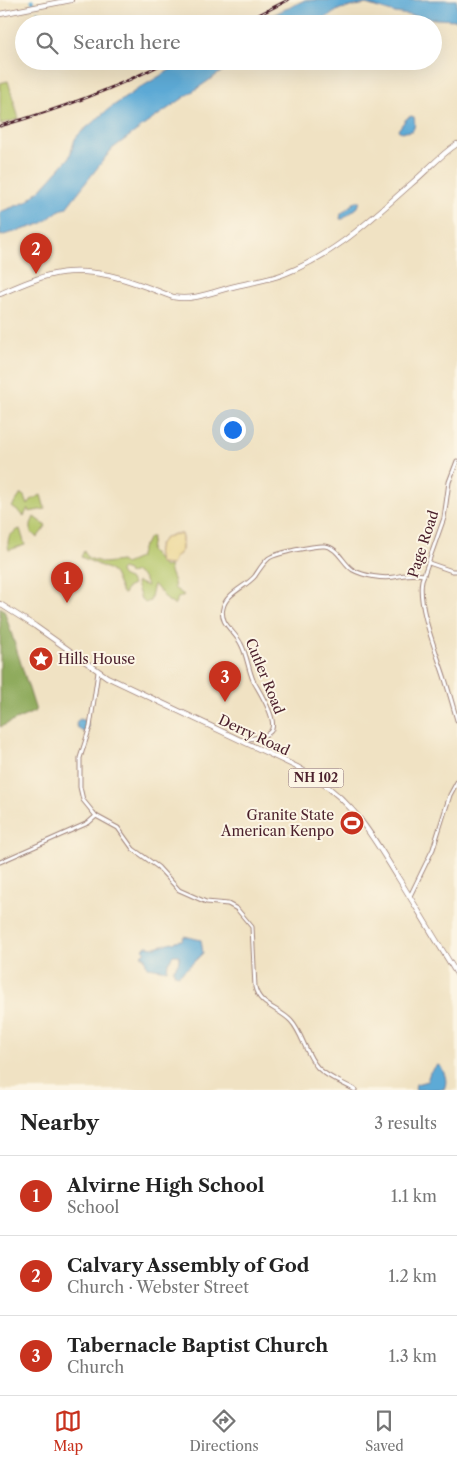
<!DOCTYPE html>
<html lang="en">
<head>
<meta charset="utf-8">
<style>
	:root { --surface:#fff; --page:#f2f2f2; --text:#222; --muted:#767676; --line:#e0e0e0; --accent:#c8321e }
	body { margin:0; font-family:"Libre Caslon Text",serif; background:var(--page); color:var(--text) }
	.you { position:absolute; left:232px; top:429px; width:18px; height:18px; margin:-12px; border:4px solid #fff; border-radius:50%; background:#1a73e8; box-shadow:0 0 0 8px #1a73e833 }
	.badge { display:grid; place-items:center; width:32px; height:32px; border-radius:50%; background:var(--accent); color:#fff; font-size:16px; font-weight:700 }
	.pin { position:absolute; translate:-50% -41px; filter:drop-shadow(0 1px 2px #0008) }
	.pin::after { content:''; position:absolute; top:26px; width:18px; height:15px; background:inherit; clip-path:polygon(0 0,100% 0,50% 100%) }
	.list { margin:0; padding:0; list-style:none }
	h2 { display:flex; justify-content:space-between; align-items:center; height:65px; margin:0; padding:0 20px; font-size:21px }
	h2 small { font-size:16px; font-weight:400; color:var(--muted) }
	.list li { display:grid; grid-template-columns:32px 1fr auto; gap:15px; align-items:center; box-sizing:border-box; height:80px; padding:0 20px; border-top:1px solid var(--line) }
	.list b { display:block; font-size:19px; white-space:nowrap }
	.list p { margin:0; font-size:16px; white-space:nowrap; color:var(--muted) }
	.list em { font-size:16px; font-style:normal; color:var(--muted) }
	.icon { flex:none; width:28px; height:28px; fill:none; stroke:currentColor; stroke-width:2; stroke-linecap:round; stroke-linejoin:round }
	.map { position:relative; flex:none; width:457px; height:1090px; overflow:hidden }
	.search { position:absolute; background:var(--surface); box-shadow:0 5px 20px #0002; left:15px; right:15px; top:15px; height:55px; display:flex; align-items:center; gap:12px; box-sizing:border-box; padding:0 18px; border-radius:28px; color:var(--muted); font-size:19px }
	.sheet { height:305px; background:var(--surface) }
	nav { display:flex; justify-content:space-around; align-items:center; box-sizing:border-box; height:70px; border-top:1px solid var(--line); background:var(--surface); font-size:14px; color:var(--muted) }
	nav a { display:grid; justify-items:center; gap:2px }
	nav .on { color:var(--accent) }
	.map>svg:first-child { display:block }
	.green { fill:#b4c669; stroke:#7f724a }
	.forest { fill:#8fab5d; stroke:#6c6544 }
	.sand { fill:#eeda9e; stroke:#9c7c64 }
	.water { fill:#5daad6; stroke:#546480 }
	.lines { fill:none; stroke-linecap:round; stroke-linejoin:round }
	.river { stroke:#5daad6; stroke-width:3 }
	.minor-casing { stroke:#9d8077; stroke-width:5 }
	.major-casing { stroke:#9d8077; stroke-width:6 }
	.minor { stroke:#fff; stroke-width:3 }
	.major { stroke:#fff; stroke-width:4.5 }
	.rail-casing { stroke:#4a1f2b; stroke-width:3 }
	.rail { stroke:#fcf5e5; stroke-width:1; stroke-dasharray:4; stroke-linecap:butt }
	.labels { text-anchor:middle; stroke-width:4; stroke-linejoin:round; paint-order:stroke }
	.shield { fill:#fcf5e5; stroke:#7f5f63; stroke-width:1 }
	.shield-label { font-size:12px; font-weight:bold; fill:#4a1f2b }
	.street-label { font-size:14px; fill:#4a1f2b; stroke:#fcf5e5 }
	.poi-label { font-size:14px; fill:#4a1f2b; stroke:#fcf5e5; text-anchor:start }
</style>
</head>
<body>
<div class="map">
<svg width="457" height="1090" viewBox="0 0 457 1090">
	<rect width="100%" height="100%" fill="#fcf5e5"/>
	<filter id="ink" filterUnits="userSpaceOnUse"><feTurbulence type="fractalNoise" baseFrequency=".02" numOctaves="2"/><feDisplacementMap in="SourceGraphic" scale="10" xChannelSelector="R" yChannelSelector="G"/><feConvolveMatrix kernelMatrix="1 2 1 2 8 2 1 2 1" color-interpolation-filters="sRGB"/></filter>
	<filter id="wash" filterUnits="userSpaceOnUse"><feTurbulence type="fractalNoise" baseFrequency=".0096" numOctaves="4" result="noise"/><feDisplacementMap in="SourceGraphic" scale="20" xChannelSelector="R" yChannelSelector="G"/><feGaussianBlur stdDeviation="1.12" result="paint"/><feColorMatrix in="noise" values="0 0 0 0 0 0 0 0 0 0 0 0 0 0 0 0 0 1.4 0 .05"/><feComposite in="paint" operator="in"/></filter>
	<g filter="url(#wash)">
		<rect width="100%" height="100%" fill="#f0e2c3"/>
		<g class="green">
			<polygon points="8,81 19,119 0,124 0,83"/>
			<polygon points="21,494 25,497 28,505 31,500 41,495 45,509 29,512 28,508 24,516 12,507"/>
			<polygon points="34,517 46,526 37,538 31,532 31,524"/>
			<path d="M20,529L25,545L9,550C6,539 10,533 20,529Z"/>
			<path d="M149,537H152L150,551L164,567L169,566C169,574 176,581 174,588L184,595L178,598L174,605L167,600L154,584L150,601L145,603L141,599L136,584L137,582L147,586L144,578L136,572L129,574L128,571L122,569L120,571C121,577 124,577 129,579L133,585L127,588L124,594L122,593L114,574L108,569L81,557L84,551L88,558L104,563L121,561L125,564L139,558L143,546L145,545Z"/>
		</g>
		<polygon class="forest" points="0,607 4,610 36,711 0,727"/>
		<path class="sand" d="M175,534H181L182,538V550L174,559L172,565L160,564C154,549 159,538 175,534Z"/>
		<g class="water">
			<polygon points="305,0 457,0 457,20 435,19 395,13 366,4 340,9 319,22 312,24 253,24"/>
			<path d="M185,61H237L147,123L112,149L66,208C55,210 49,221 38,225C26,229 13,232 0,236V212L26,202L41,189L69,158L75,139L80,133L110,108L138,89Z"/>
			<path d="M411,116L414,117C415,122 415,126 413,130C411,132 401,133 398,130L406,119Z"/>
			<polygon points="356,201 360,201 358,207 343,219 340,219 341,214"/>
			<polygon points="80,719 87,721 88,726 86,733 80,730 76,725 77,721"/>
			<path d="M184,936L201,940L203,953C198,958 184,972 178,975L175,974L173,970L178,963L180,955H173L168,963L167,970L148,967L146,964L145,957L141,955L146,952L143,949L146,946L156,947L172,942L174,943L176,941L182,940Z"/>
			<path d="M437,1065L440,1066C445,1073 448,1081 444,1089L415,1090L416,1084L427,1081L430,1072Z"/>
		</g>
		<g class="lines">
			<g class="river">
				<polyline points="32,0 33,3"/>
				<polyline points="38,12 48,24"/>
			</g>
		</g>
	</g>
	<g filter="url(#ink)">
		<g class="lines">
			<defs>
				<g id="minor">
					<path d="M457,461L449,482L444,518L422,580C417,606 437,653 445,679C449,692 453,706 457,720"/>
					<polyline points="429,563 452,571 457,571"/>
					<path d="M98,672L90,727L80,758V787L83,800L96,816L118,828L133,849L158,867L179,890L206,902L228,904L237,909L252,927L255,987C259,1006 279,1008 291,1021C303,1034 305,1054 318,1068C328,1078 344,1083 355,1090"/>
					<path d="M241,740C248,739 264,738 270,732C280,722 258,690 253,680C248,668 247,655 241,644C235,631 219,624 223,608C226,593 246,587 255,576C259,570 263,563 269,558C277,553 315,545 325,546C338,547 343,564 353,570C364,576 382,579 394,577C405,575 413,573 424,575"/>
					<polyline points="0,862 88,823 96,816"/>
					<polyline points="410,896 433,849 450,795 457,782"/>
				</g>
				<g id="major">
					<polyline points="0,14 71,0"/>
					<path d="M0,294C16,287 33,279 50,275C93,264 134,282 173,297C195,301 215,291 236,286C252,282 269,280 284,274C336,254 370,220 411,184C427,171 440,155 457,144"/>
					<path d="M0,604L35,626L107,677L297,767C352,797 367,828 399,879C418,910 437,942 457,974"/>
				</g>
			</defs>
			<use href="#minor" class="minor-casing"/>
			<use href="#major" class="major-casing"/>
			<use href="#minor" class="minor"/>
			<use href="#major" class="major"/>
			<defs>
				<g id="rail">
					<polyline points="241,24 288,0"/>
					<path d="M0,126C58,110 114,89 168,61"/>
				</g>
			</defs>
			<use href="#rail" class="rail-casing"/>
			<use href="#rail" class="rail"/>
		</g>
	</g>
	<defs>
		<symbol id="sight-disc" viewBox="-11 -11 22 22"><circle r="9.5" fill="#c8321e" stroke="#fcf5e5"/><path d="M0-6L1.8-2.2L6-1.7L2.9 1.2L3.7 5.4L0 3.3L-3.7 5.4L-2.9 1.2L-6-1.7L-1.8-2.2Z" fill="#fff"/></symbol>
		<symbol id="stadium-disc" viewBox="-11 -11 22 22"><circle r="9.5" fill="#c8321e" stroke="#fcf5e5"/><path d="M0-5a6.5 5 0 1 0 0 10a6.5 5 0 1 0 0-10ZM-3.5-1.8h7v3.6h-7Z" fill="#fff"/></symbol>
	</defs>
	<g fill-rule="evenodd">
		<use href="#sight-disc" x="27" y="645" width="28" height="28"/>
		<use href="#stadium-disc" x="338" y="809" width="28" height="28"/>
	</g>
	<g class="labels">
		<rect class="shield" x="288.5" y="768.5" width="55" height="19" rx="4"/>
		<g class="shield-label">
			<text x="316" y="782">NH 102</text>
		</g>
		<g class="street-label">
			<text transform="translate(423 544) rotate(-72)" y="5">Page Road</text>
			<text transform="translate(265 676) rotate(68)" y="5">Cutler Road</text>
			<text transform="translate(254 735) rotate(25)" y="5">Derry Road</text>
		</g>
		<g class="poi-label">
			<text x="58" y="664">Hills House</text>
			<text x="334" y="820" text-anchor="end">Granite State<tspan x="334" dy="16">American Kenpo</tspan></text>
		</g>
	</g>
</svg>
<div class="you"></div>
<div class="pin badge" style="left:67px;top:603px">1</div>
<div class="pin badge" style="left:36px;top:274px">2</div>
<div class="pin badge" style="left:225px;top:702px">3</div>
<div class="search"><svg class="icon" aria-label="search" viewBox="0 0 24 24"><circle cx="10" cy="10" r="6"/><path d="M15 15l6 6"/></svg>Search here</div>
</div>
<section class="sheet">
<h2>Nearby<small>3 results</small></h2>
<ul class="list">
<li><span class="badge">1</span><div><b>Alvirne High School</b><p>School</p></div><em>1.1 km</em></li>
<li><span class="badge">2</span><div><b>Calvary Assembly of God</b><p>Church · Webster Street</p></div><em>1.2 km</em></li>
<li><span class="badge">3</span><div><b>Tabernacle Baptist Church</b><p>Church</p></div><em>1.3 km</em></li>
</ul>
</section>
<nav>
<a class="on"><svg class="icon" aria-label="map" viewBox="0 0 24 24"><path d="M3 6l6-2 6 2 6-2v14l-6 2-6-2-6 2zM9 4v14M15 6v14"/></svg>Map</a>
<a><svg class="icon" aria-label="directions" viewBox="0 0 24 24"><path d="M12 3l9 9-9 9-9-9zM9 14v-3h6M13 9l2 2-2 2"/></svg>Directions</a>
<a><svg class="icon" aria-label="saved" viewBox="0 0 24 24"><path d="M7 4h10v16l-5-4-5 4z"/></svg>Saved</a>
</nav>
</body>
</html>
